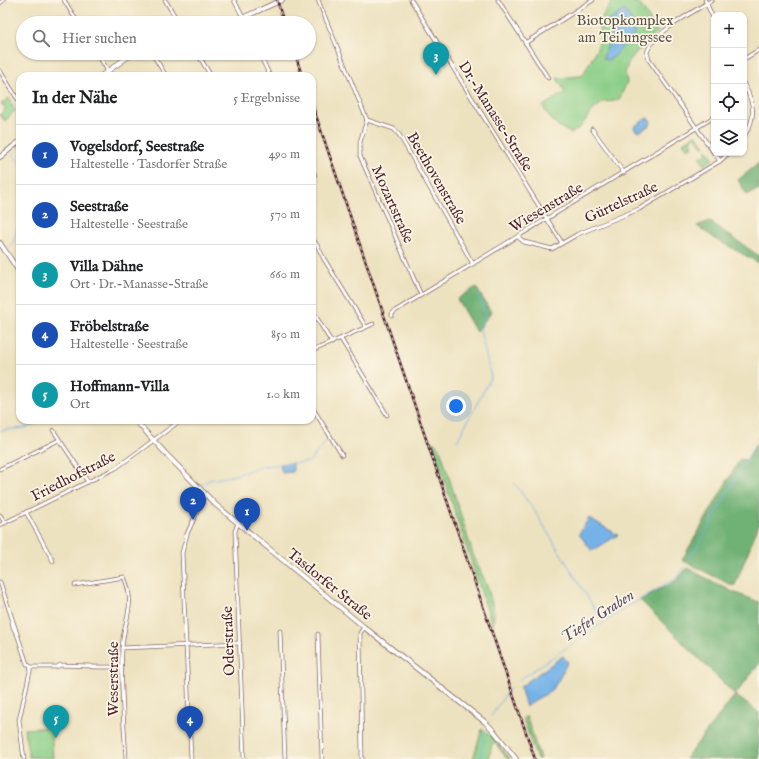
<!DOCTYPE html>
<html lang="de">
<head>
<meta charset="utf-8">
<style>
	:root { --surface:#fff; --page:#f6f6f6; --text:#202124; --muted:#757577; --line:#e0e0e0; --accent:#b5179e }
	body { margin:0; font-family:"IM FELL English",serif; background:var(--page); color:var(--text) }
	.controls { position:absolute; right:12px; top:12px; display:grid; overflow:hidden; border-radius:8px; box-shadow:0 1px 3px #0004 }
	.controls button { width:36px; height:36px; display:grid; place-items:center; padding:0; border:0; border-bottom:1px solid var(--line); background:var(--surface); color:var(--text); font:20px sans-serif }
	.you { position:absolute; left:456px; top:406px; width:14px; height:14px; margin:-10px; border:3px solid #fff; border-radius:50%; background:#1a73e8; box-shadow:0 0 0 6px #1a73e833 }
	.badge { display:grid; place-items:center; width:26px; height:26px; border-radius:50%; background:var(--accent); color:#fff; font-size:13px; font-weight:700 }
	.pin { position:absolute; translate:-50% -33px; filter:drop-shadow(0 1px 2px #0008) }
	.pin::after { content:''; position:absolute; top:21px; width:14px; height:12px; background:inherit; clip-path:polygon(0 0,100% 0,50% 100%) }
	.list { margin:0; padding:0; list-style:none }
	h2 { display:flex; justify-content:space-between; align-items:center; height:52px; margin:0; padding:0 16px; font-size:17px }
	h2 small { font-size:13px; font-weight:400; color:var(--muted) }
	.list li { display:grid; grid-template-columns:26px 1fr auto; gap:12px; align-items:center; box-sizing:border-box; height:60px; padding:0 16px; border-top:1px solid var(--line) }
	.list b { display:block; font-size:15px; white-space:nowrap }
	.list p { margin:0; font-size:13px; white-space:nowrap; color:var(--muted) }
	.list em { font-size:13px; font-style:normal; color:var(--muted) }
	.icon { flex:none; width:22px; height:22px; fill:none; stroke:currentColor; stroke-width:2; stroke-linecap:round; stroke-linejoin:round }
	.map { position:relative; flex:none; width:759px; height:759px; overflow:hidden }
	.search { position:absolute; background:var(--surface); box-shadow:0 1px 3px #0004; left:16px; top:16px; width:300px; height:44px; display:flex; align-items:center; gap:10px; box-sizing:border-box; padding:0 14px; border-radius:22px; color:var(--muted); font-size:15px }
	.panel { position:absolute; background:var(--surface); box-shadow:0 1px 3px #0004; left:16px; top:72px; width:300px; height:352px; border-radius:12px }
	.map>svg:first-child { display:block }
	.green { fill:#8ace87; stroke:#6a7659 }
	.forest { fill:#6fb174; stroke:#5c6850 }
	.water { fill:#74b2e7; stroke:#5f6889 }
	.lines { fill:none; stroke-linecap:round; stroke-linejoin:round }
	.stream { stroke:#74b2e7; stroke-width:1 }
	.street-casing { stroke:#83635f; stroke-width:4.5 }
	.secondary-casing { stroke:#83635f; stroke-width:5.5 }
	.street { stroke:#fff; stroke-width:3 }
	.secondary { stroke:#fff; stroke-width:4 }
	.rail-casing { stroke:#4a1f2b; stroke-width:2.5 }
	.rail { stroke:#fcf5e5; stroke-width:1; stroke-dasharray:3; stroke-linecap:butt }
	.labels { text-anchor:middle; stroke-width:3.5; stroke-linejoin:round; paint-order:stroke }
	.park-label { font-size:15px; fill:#5d5447; stroke:#fcf5e5 }
	.street-label { font-size:15px; fill:#4a1f2b; stroke:#fcf5e5 }
	.water-label { font-size:16px; font-style:italic; fill:#59526d; stroke:#fcf5e5 }
</style>
</head>
<body>
<div class="map">
<svg width="759" height="759" viewBox="0 0 759 759">
	<rect width="100%" height="100%" fill="#fcf5e5"/>
	<filter id="ink" filterUnits="userSpaceOnUse"><feTurbulence type="fractalNoise" baseFrequency=".025" numOctaves="2"/><feDisplacementMap in="SourceGraphic" scale="8" xChannelSelector="R" yChannelSelector="G"/><feConvolveMatrix kernelMatrix="1 2 1 2 8 2 1 2 1" color-interpolation-filters="sRGB"/></filter>
	<filter id="wash" filterUnits="userSpaceOnUse"><feTurbulence type="fractalNoise" baseFrequency=".012" numOctaves="4" result="noise"/><feDisplacementMap in="SourceGraphic" scale="16" xChannelSelector="R" yChannelSelector="G"/><feGaussianBlur stdDeviation="0.9" result="paint"/><feColorMatrix in="noise" values="0 0 0 0 0 0 0 0 0 0 0 0 0 0 0 0 0 1.4 0 .05"/><feComposite in="paint" operator="in"/></filter>
	<g filter="url(#wash)">
		<rect width="100%" height="100%" fill="#ede2c0"/>
		<g class="green">
			<path d="M614,0C621,0 633,0 638,3C644,7 651,24 658,31L643,48L637,51L628,63L625,73L627,82L620,98L615,101L603,102L592,111L579,129L571,133C558,127 549,120 543,106L565,92L557,78L580,76L583,75C588,64 597,52 600,40C601,35 599,30 600,25C601,15 608,7 614,0Z"/>
			<polygon points="9,98 15,111 5,121 0,115 6,108 1,104"/>
			<polygon points="696,134 705,146 703,147 695,136 690,140 693,146 687,149 683,143"/>
			<polygon points="707,149 714,159 704,165 700,157 701,155 703,157 707,154 706,150"/>
			<polygon points="431,440 438,446 441,452 473,554 488,588 494,612 493,628"/>
			<polygon points="527,717 540,759 537,759 523,718"/>
			<polygon points="51,727 53,758 29,757 24,729"/>
			<polygon points="482,729 493,738 510,759 507,759 495,742 492,744 489,759 473,759"/>
		</g>
		<g class="forest">
			<polygon points="759,163 759,189 747,195 738,180"/>
			<polygon points="709,221 759,256 759,263 717,240 697,226"/>
			<polygon points="476,287 491,312 476,332 457,299"/>
			<polygon points="759,440 759,524 735,585 734,585 733,586 682,560 740,459 747,460"/>
			<polygon points="687,568 731,591 759,602 759,664 735,695 759,713 759,759 685,759 735,695 640,600 677,580"/>
		</g>
		<g class="water">
			<path d="M624,10C631,17 634,25 634,35C631,40 626,43 622,47C617,53 615,58 607,60L603,58C604,51 610,45 611,38C612,33 609,27 609,21Z"/>
			<polygon points="647,118 651,121 650,125 639,132 635,130 634,127"/>
			<polygon points="293,463 293,472 282,473 280,464"/>
			<polygon points="589,518 618,535 592,551 579,534"/>
			<path d="M563,656L568,662C562,671 559,683 550,691C543,697 533,699 526,707L520,687Z"/>
		</g>
		<g class="lines">
			<g class="stream">
				<polyline points="19,148 20,148"/>
				<polyline points="16,151 12,154 20,163"/>
				<polyline points="9,248 13,243 20,221"/>
				<polyline points="140,420 142,423 147,420"/>
				<path d="M0,431C16,426 25,433 39,420"/>
				<polyline points="757,439 759,436"/>
				<polyline points="457,441 491,377 480,330 485,316 479,294"/>
				<polyline points="514,484 515,484 534,510 599,616"/>
				<polyline points="201,485 209,480 236,475 262,466 309,462 328,439 326,435"/>
				<polyline points="687,561 702,539 755,444"/>
				<polyline points="0,608 3,607"/>
				<polyline points="519,680 624,609 678,577 684,567"/>
				<polyline points="491,716 510,688"/>
				<polyline points="480,759 485,731"/>
			</g>
		</g>
	</g>
	<g filter="url(#ink)">
		<g class="lines">
			<defs>
				<g id="street">
					<polyline points="64,0 78,23"/>
					<polyline points="165,0 179,23"/>
					<polyline points="234,0 246,23"/>
					<polyline points="318,0 367,120"/>
					<polyline points="411,0 562,243"/>
					<polyline points="498,0 548,78"/>
					<polyline points="705,0 714,20"/>
					<path d="M712,0C695,11 652,33 647,53L649,60L714,153"/>
					<polyline points="0,3 4,0"/>
					<polyline points="525,43 593,0"/>
					<polyline points="97,53 108,71"/>
					<polyline points="152,53 166,76"/>
					<polyline points="197,53 211,76"/>
					<polyline points="259,53 270,76"/>
					<polyline points="744,59 759,50"/>
					<polyline points="0,71 20,103"/>
					<path d="M744,84C754,103 757,118 744,136"/>
					<polyline points="367,120 360,142 360,156 421,295"/>
					<polyline points="367,120 394,129 400,136 473,264"/>
					<polyline points="592,129 624,173"/>
					<polyline points="714,153 720,161"/>
					<polyline points="312,169 315,175 312,177"/>
					<polyline points="518,237 524,242 552,249 578,234 639,209 720,161 729,153"/>
					<polyline points="312,238 317,245 324,259 366,327"/>
					<polyline points="312,310 332,343"/>
					<polyline points="392,316 392,314 395,311 714,117"/>
					<polyline points="341,339 387,415"/>
					<polyline points="312,351 373,324"/>
					<polyline points="312,407 342,455"/>
					<polyline points="53,430 88,482"/>
					<polyline points="0,469 59,440"/>
					<polyline points="26,512 53,561"/>
					<polyline points="0,515 5,523"/>
					<polyline points="238,523 235,531 244,759"/>
					<polyline points="0,525 116,468 181,420"/>
					<polyline points="0,582 27,664 31,667"/>
					<path d="M75,585L124,577C137,607 123,620 122,649C120,685 124,722 126,759"/>
					<polyline points="12,621 13,627 16,633"/>
					<polyline points="280,631 285,759"/>
					<polyline points="318,634 322,759"/>
					<polyline points="122,648 240,643"/>
					<polyline points="31,667 57,667 60,665 90,666 93,667 122,667"/>
					<polyline points="24,759 19,720 31,667"/>
					<polyline points="191,759 182,553 187,534 203,499 205,495"/>
					<polyline points="362,759 360,633 364,627"/>
				</g>
				<g id="secondary">
					<polyline points="231,23 282,0"/>
					<polyline points="101,76 129,56 141,53"/>
					<polyline points="0,157 20,141"/>
					<polyline points="0,243 20,273"/>
					<polyline points="135,420 167,455 216,505 364,627 485,722 494,731 516,759"/>
				</g>
			</defs>
			<use href="#street" class="street-casing"/>
			<use href="#secondary" class="secondary-casing"/>
			<use href="#street" class="street"/>
			<use href="#secondary" class="secondary"/>
			<defs>
				<g id="rail">
					<polyline points="277,0 284,23"/>
					<polyline points="295,53 302,76"/>
					<polyline points="312,104 535,759"/>
				</g>
			</defs>
			<use href="#rail" class="rail-casing"/>
			<use href="#rail" class="rail"/>
		</g>
	</g>
	<g class="labels">
		<g class="park-label">
			<text x="625" y="25">Biotopkomplex<tspan x="625" dy="17">am Teilungssee</tspan></text>
		</g>
		<g class="street-label">
			<text transform="translate(496 116) rotate(58)" y="5">Dr.-Manasse-Straße</text>
			<text transform="translate(437 178) rotate(60)" y="5">Beethovenstraße</text>
			<text transform="translate(621 202) rotate(-25)" y="5">Gürtelstraße</text>
			<text transform="translate(393 204) rotate(66)" y="5">Mozartstraße</text>
			<text transform="translate(546 207) rotate(-31)" y="5">Wiesenstraße</text>
			<text transform="translate(73 476) rotate(-27)" y="5">Friedhofstraße</text>
			<text transform="translate(330 584) rotate(39)" y="5">Tasdorfer Straße</text>
			<text transform="translate(228 641) rotate(-92)" y="5">Oderstraße</text>
			<text transform="translate(113 679) rotate(-90)" y="5">Weserstraße</text>
		</g>
		<g class="water-label">
			<text transform="translate(597 615) rotate(-33)" y="6">Tiefer Graben</text>
		</g>
	</g>
</svg>
<div class="controls">
<button>+</button>
<button>−</button>
<button><svg class="icon" aria-label="locate" viewBox="0 0 24 24"><circle cx="12" cy="12" r="6"/><path d="M12 2v4M12 18v4M2 12h4M18 12h4"/></svg></button>
<button><svg class="icon" aria-label="layers" viewBox="0 0 24 24"><path d="M12 4l9 5-9 5-9-5zM3 14l9 5 9-5"/></svg></button>
</div>
<div class="you"></div>
<div class="pin badge" style="left:247px;top:531px;background:#1a4fb4">1</div>
<div class="pin badge" style="left:193px;top:520px;background:#1a4fb4">2</div>
<div class="pin badge" style="left:436px;top:75px;background:#0f9aa8">3</div>
<div class="pin badge" style="left:190px;top:739px;background:#1a4fb4">4</div>
<div class="pin badge" style="left:56px;top:738px;background:#0f9aa8">5</div>
<div class="search"><svg class="icon" aria-label="search" viewBox="0 0 24 24"><circle cx="10" cy="10" r="6"/><path d="M15 15l6 6"/></svg>Hier suchen</div>
<section class="panel">
<h2>In der Nähe<small>5 Ergebnisse</small></h2>
<ul class="list">
<li><span class="badge" style="background:#1a4fb4">1</span><div><b>Vogelsdorf, Seestraße</b><p>Haltestelle · Tasdorfer Straße</p></div><em>490 m</em></li>
<li><span class="badge" style="background:#1a4fb4">2</span><div><b>Seestraße</b><p>Haltestelle · Seestraße</p></div><em>570 m</em></li>
<li><span class="badge" style="background:#0f9aa8">3</span><div><b>Villa Dähne</b><p>Ort · Dr.-Manasse-Straße</p></div><em>660 m</em></li>
<li><span class="badge" style="background:#1a4fb4">4</span><div><b>Fröbelstraße</b><p>Haltestelle · Seestraße</p></div><em>850 m</em></li>
<li><span class="badge" style="background:#0f9aa8">5</span><div><b>Hoffmann-Villa</b><p>Ort</p></div><em>1.0 km</em></li>
</ul>
</section>
</div>
</body>
</html>
